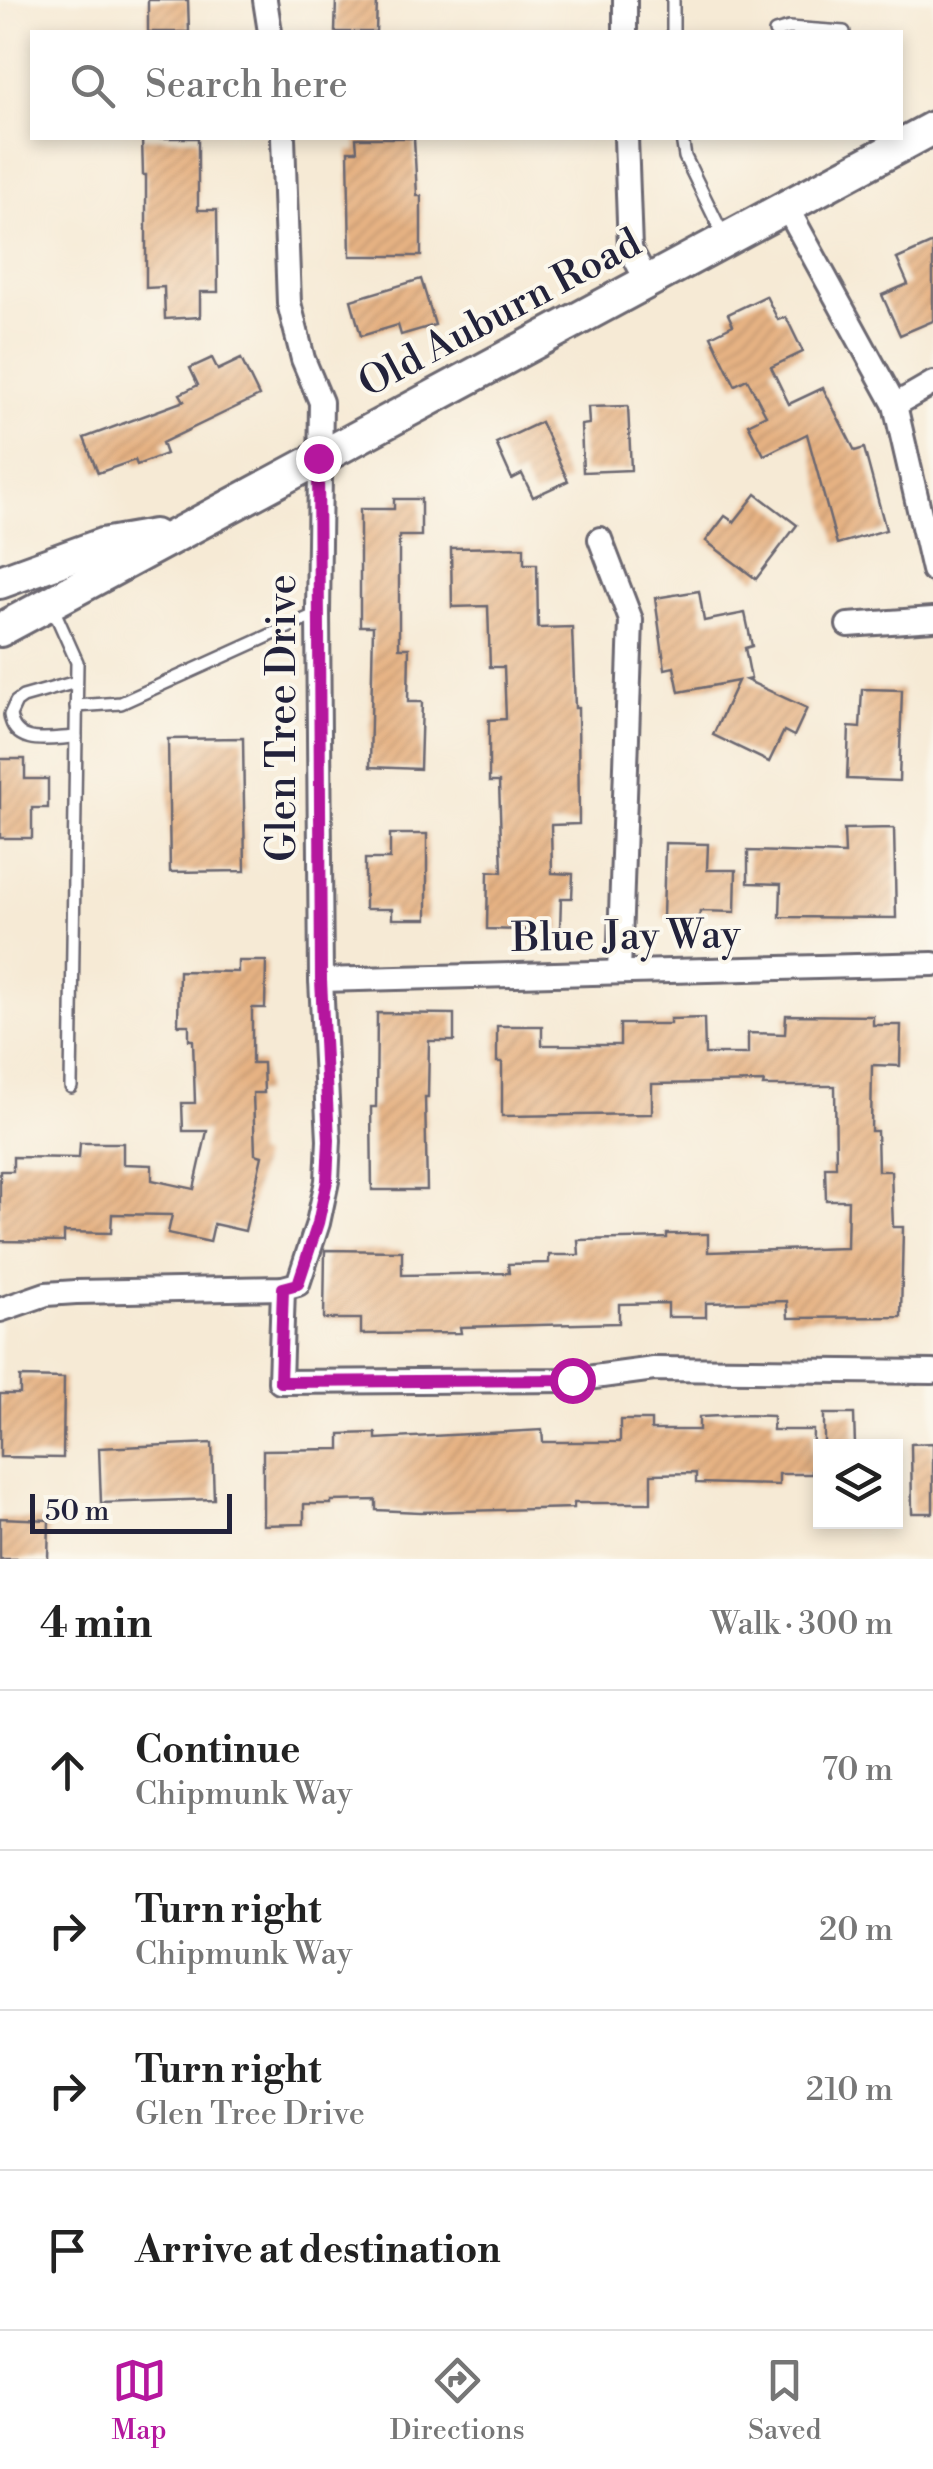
<!DOCTYPE html>
<html lang="en">
<head>
<meta charset="utf-8">
<style>
	:root { --surface:#fff; --page:#f6f6f6; --text:#222; --muted:#767676; --line:#e0e0e0; --accent:#b5179e }
	body { margin:0; font-family:"Libre Bodoni",serif; background:var(--page); color:var(--text) }
	.controls { position:absolute; right:30px; bottom:30px; display:grid; overflow:hidden; border-radius:0px; box-shadow:0 5px 15px #0003 }
	.controls button { width:90px; height:90px; display:grid; place-items:center; padding:0; border:0; border-bottom:2px solid var(--line); background:var(--surface); color:var(--text); font:50px sans-serif }
	.scale { position:absolute; left:30px; bottom:25px; width:202px; box-sizing:border-box; padding-left:10px; border:5px solid #22223b; border-top:0; font-size:28px; line-height:35px; white-space:nowrap; color:#22223b; -webkit-text-stroke:8px #fbf7ec; paint-order:stroke }
	.stop { position:absolute; width:30px; height:30px; margin:-22px; border:8px solid #b5179e; border-radius:50%; background:#fff }
	.stop.end { background:#b5179e; border-color:#fff; box-shadow:0 2px 10px #0008 }
	.list { margin:0; padding:0; list-style:none }
	h2 { display:flex; justify-content:space-between; align-items:center; height:130px; margin:0; padding:0 40px; font-size:42px }
	h2 small { font-size:32px; font-weight:400; color:var(--muted) }
	.list li { display:grid; grid-template-columns:65px 1fr auto; gap:30px; align-items:center; box-sizing:border-box; height:160px; padding:0 40px; border-top:2px solid var(--line) }
	.list b { display:block; font-size:38px; white-space:nowrap }
	.list p { margin:0; font-size:32px; white-space:nowrap; color:var(--muted) }
	.list em { font-size:32px; font-style:normal; color:var(--muted) }
	.icon { flex:none; width:55px; height:55px; fill:none; stroke:currentColor; stroke-width:2; stroke-linecap:round; stroke-linejoin:round }
	.map { position:relative; flex:none; width:933px; height:1559px; overflow:hidden }
	.search { position:absolute; background:var(--surface); box-shadow:0 5px 15px #0003; left:30px; right:30px; top:30px; height:110px; display:flex; align-items:center; gap:25px; box-sizing:border-box; padding:0 35px; border-radius:0px; color:var(--muted); font-size:38px }
	.sheet { height:770px; background:var(--surface) }
	nav { display:flex; justify-content:space-around; align-items:center; box-sizing:border-box; height:140px; border-top:2px solid var(--line); background:var(--surface); font-size:28px; color:var(--muted) }
	nav a { display:grid; justify-items:center; gap:5px }
	nav .on { color:var(--accent) }
	.map>svg:first-child { display:block }
	.building { fill:url(#building-hatch) }
	.lines { fill:none; stroke-linecap:round; stroke-linejoin:round }
	.lane-casing { stroke:#6c6871; stroke-width:16 }
	.street-casing { stroke:#6c6871; stroke-width:28 }
	.secondary-casing { stroke:#6c6871; stroke-width:38 }
	.lane { stroke:#fff; stroke-width:11 }
	.street { stroke:#fff; stroke-width:22 }
	.secondary { stroke:#fff; stroke-width:32 }
	.route { stroke:#b5179e; stroke-width:12 }
	.labels { text-anchor:middle; stroke-width:8; stroke-linejoin:round; paint-order:stroke }
	.street-label { font-size:40px; fill:#22223b; stroke:#fbf7ec }
</style>
</head>
<body>
<div class="map">
<svg width="933" height="1559" viewBox="0 0 933 1559">
	<defs>
		<pattern id="building-hatch" width="6" height="6" patternUnits="userSpaceOnUse" patternTransform="scale(2.5)"><rect width="6" height="6" fill="#e6b283"/><path d="M-1 1l2-2M0 6l6-6M5 7l2-2" fill="none" stroke="#c59972"/></pattern>
	</defs>
	<rect width="100%" height="100%" fill="#fbf7ec"/>
	<filter id="ink" filterUnits="userSpaceOnUse"><feTurbulence type="fractalNoise" baseFrequency=".01" numOctaves="2"/><feDisplacementMap in="SourceGraphic" scale="20" xChannelSelector="R" yChannelSelector="G"/><feConvolveMatrix kernelMatrix="1 2 1 2 8 2 1 2 1" color-interpolation-filters="sRGB"/></filter>
	<filter id="wash" filterUnits="userSpaceOnUse"><feTurbulence type="fractalNoise" baseFrequency=".0048" numOctaves="4" result="noise"/><feDisplacementMap in="SourceGraphic" scale="40" xChannelSelector="R" yChannelSelector="G"/><feGaussianBlur stdDeviation="2.25" result="paint"/><feColorMatrix in="noise" values="0 0 0 0 0 0 0 0 0 0 0 0 0 0 0 0 0 1.4 0 .05"/><feComposite in="paint" operator="in"/></filter>
	<g filter="url(#wash)">
		<rect width="100%" height="100%" fill="#f6ead5"/>
		<g id="blocks">
			<g class="building">
				<polygon points="148,0 188,0 189,32 148,32"/>
				<polygon points="336,0 377,0 376,32 335,32"/>
				<polygon points="142,138 198,138 198,210 217,210 218,292 200,292 200,317 165,319 164,287 146,288 146,175 143,175"/>
				<polygon points="356,138 414,138 417,196 421,196 421,256 350,256 348,151 357,151"/>
				<polygon points="933,243 933,321 900,335 882,295 908,284 897,259"/>
				<polygon points="421,279 435,325 401,335 398,325 361,336 351,300"/>
				<polygon points="766,296 778,320 786,317 803,352 771,367 789,404 823,388 855,451 864,448 886,530 837,544 807,434 764,455 748,424 766,415 747,379 735,385 711,336 733,325 728,314"/>
				<polygon points="212,358 218,370 241,359 259,396 162,443 166,454 137,465 135,460 98,473 84,438 184,401 180,394 198,385 190,368"/>
				<polygon points="628,406 631,470 583,472 581,425 589,424 588,407"/>
				<polygon points="541,422 568,481 533,497 522,474 512,479 496,443"/>
				<polygon points="756,494 797,525 756,579 706,541 725,516 734,522"/>
				<polygon points="394,499 421,499 421,536 399,536 399,648 409,648 408,702 422,702 420,769 370,767 373,626 360,626 360,509 394,509"/>
				<polygon points="524,547 524,564 537,564 538,628 572,627 575,708 578,708 579,824 551,825 552,873 573,874 572,898 561,898 560,931 487,929 488,871 502,872 499,782 489,782 489,720 506,719 504,667 490,667 488,606 452,607 451,548"/>
				<polygon points="699,591 704,621 745,613 752,646 745,648 751,679 746,680 807,708 794,736 784,731 769,762 713,735 738,681 679,692 674,667 665,669 655,598"/>
				<polygon points="862,689 902,690 899,781 847,779 849,727 860,728"/>
				<polygon points="243,738 245,871 170,872 168,739"/>
				<polygon points="0,759 25,759 25,779 48,779 48,808 32,808 32,838 0,838"/>
				<polygon points="894,828 896,918 780,917 781,884 748,883 748,851 845,854 844,829"/>
				<polygon points="390,834 427,834 427,919 392,919 392,909 365,909 365,859 390,859"/>
				<polygon points="665,843 708,844 707,870 736,870 735,912 700,911 699,919 663,918"/>
				<polygon points="238,961 266,961 265,1008 252,1008 252,1063 263,1063 264,1093 253,1093 255,1154 262,1156 245,1231 214,1224 210,1242 168,1233 172,1215 112,1214 111,1233 64,1232 64,1242 0,1241 0,1171 13,1171 13,1157 79,1158 80,1143 123,1143 123,1164 152,1165 152,1180 194,1189 207,1131 183,1131 182,1103 195,1103 193,1040 189,1040 189,1025 178,1025 179,971 238,972"/>
				<polygon points="377,1013 454,1014 454,1041 429,1041 428,1097 425,1097 427,1190 372,1190 371,1107 376,1107"/>
				<polygon points="786,1015 873,1016 873,1025 901,1025 900,1066 872,1065 871,1131 877,1131 878,1171 891,1171 893,1227 903,1227 901,1317 788,1318 787,1301 706,1303 706,1317 668,1317 668,1303 619,1304 619,1323 460,1327 461,1333 361,1334 361,1319 324,1319 325,1250 402,1251 402,1275 509,1273 508,1264 549,1263 549,1255 579,1255 578,1240 667,1238 667,1234 708,1234 708,1252 847,1248 848,1200 826,1200 825,1167 836,1167 835,1086 763,1086 764,1082 652,1084 652,1114 502,1116 502,1062 497,1062 497,1026 542,1026 542,1045 620,1045 620,1024 670,1024 670,1019 704,1018 705,1054 748,1054 748,1033 785,1034"/>
				<polygon points="20,1377 64,1378 63,1458 0,1457 0,1394 20,1394"/>
				<polygon points="824,1414 854,1414 855,1446 824,1446"/>
				<polygon points="744,1415 773,1416 773,1430 813,1430 812,1474 779,1474 779,1485 696,1483 696,1473 651,1474 651,1503 574,1503 574,1508 420,1512 376,1510 376,1500 331,1501 331,1504 304,1504 304,1524 263,1525 263,1450 340,1449 340,1434 376,1433 376,1439 542,1430 543,1442 620,1442 620,1420 651,1420 651,1430 699,1430 699,1417"/>
				<polygon points="212,1443 214,1499 101,1503 99,1448"/>
				<polygon points="933,1443 933,1513 912,1513 911,1444"/>
				<polygon points="0,1518 49,1520 48,1559 0,1559"/>
			</g>
		</g>
	</g>
	<g filter="url(#ink)">
		<use href="#blocks" fill-opacity="0" stroke="#6c6871" stroke-width="2.5"/>
		<g class="lines">
			<defs>
				<g id="lane">
					<polyline points="673,0 673,32"/>
					<polyline points="775,32 789,28 844,32"/>
					<polyline points="682,138 685,157 723,235"/>
					<polyline points="52,606 77,662 71,1087"/>
					<path d="M76,682L23,697L16,702L10,715C15,748 51,738 76,737"/>
					<polyline points="76,706 121,703 317,614"/>
				</g>
				<g id="street">
					<polyline points="265,0 270,32"/>
					<polyline points="625,0 625,32"/>
					<polyline points="626,138 630,249 647,281"/>
					<polyline points="786,206 895,405 933,570"/>
					<polyline points="895,405 933,383"/>
					<polyline points="600,539 631,620 619,972"/>
					<polyline points="848,625 933,619"/>
					<polyline points="321,980 933,964"/>
					<polyline points="283,1288 280,1382 572,1380 654,1369 933,1372"/>
					<polyline points="0,1310 46,1294 76,1292 283,1288 298,1284 318,1223 327,1181 329,1140 321,980 318,613 321,402 303,359 289,303 283,138"/>
				</g>
				<g id="secondary">
					<polyline points="0,582 102,545 154,536"/>
					<polyline points="0,630 933,128"/>
				</g>
			</defs>
			<use href="#lane" class="lane-casing"/>
			<use href="#street" class="street-casing"/>
			<use href="#secondary" class="secondary-casing"/>
			<use href="#lane" class="lane"/>
			<use href="#street" class="street"/>
			<use href="#secondary" class="secondary"/>
		</g>
	</g>
	<g class="lines" filter="url(#ink)">
		<polyline class="route" points="318,458 321,980 329,1140 327,1181 318,1223 298,1284 283,1288 280,1382 572,1380"/>
	</g>
	<g class="labels">
		<g class="street-label">
			<text transform="translate(499 312) rotate(-28)" y="14">Old Auburn Road</text>
			<text transform="translate(281 718) rotate(-90)" y="14">Glen Tree Drive</text>
			<text transform="translate(626 935) rotate(-1)" y="14">Blue Jay Way</text>
		</g>
	</g>
</svg>
<div class="controls">
<button><svg class="icon" aria-label="layers" viewBox="0 0 24 24"><path d="M12 4l9 5-9 5-9-5zM3 14l9 5 9-5"/></svg></button>
</div>
<div class="scale">50 m</div>
<div class="stop" style="left:572px;top:1380px"></div>
<div class="stop end" style="left:318px;top:458px"></div>
<div class="search"><svg class="icon" aria-label="search" viewBox="0 0 24 24"><circle cx="10" cy="10" r="6"/><path d="M15 15l6 6"/></svg>Search here</div>
</div>
<section class="sheet">
<h2>4 min<small>Walk · 300 m</small></h2>
<ul class="list">
<li><svg class="icon" aria-label="ahead" viewBox="0 0 24 24"><path d="M12 20V5M6 11l6-6 6 6"/></svg><div><b>Continue</b><p>Chipmunk Way</p></div><em>70 m</em></li>
<li><svg class="icon" aria-label="right" viewBox="0 0 24 24"><path d="M7 20v-9h11M14 6l5 5-5 5"/></svg><div><b>Turn right</b><p>Chipmunk Way</p></div><em>20 m</em></li>
<li><svg class="icon" aria-label="right" viewBox="0 0 24 24"><path d="M7 20v-9h11M14 6l5 5-5 5"/></svg><div><b>Turn right</b><p>Glen Tree Drive</p></div><em>210 m</em></li>
<li><svg class="icon" aria-label="arrive" viewBox="0 0 24 24"><path d="M6 21V4h12l-3 4 3 4H6"/></svg><div><b>Arrive at destination</b></div></li>
</ul>
</section>
<nav>
<a class="on"><svg class="icon" aria-label="map" viewBox="0 0 24 24"><path d="M3 6l6-2 6 2 6-2v14l-6 2-6-2-6 2zM9 4v14M15 6v14"/></svg>Map</a>
<a><svg class="icon" aria-label="directions" viewBox="0 0 24 24"><path d="M12 3l9 9-9 9-9-9zM9 14v-3h6M13 9l2 2-2 2"/></svg>Directions</a>
<a><svg class="icon" aria-label="saved" viewBox="0 0 24 24"><path d="M7 4h10v16l-5-4-5 4z"/></svg>Saved</a>
</nav>
</body>
</html>
